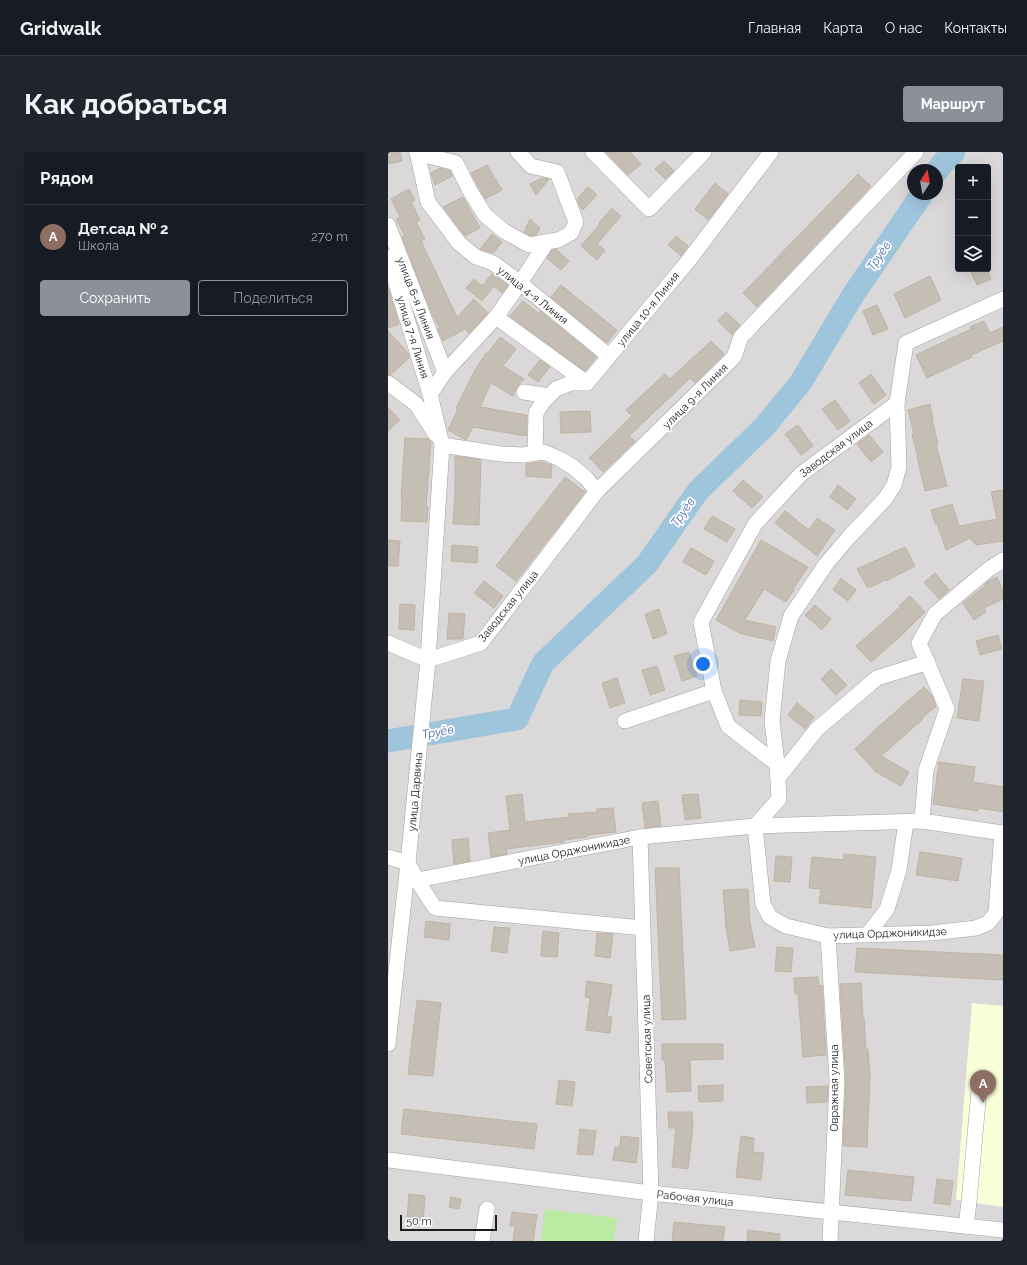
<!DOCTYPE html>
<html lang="ru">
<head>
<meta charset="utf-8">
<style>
	:root { --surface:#171b24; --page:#20242c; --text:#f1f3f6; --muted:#9ea1a6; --line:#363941; --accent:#8c9099 }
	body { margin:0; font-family:Raleway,sans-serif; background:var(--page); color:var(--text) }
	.controls { position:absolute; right:12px; top:12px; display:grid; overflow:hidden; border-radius:4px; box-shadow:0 4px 16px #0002 }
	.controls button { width:36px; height:36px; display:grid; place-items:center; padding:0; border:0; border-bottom:1px solid var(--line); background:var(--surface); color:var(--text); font:20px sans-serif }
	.compass { position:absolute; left:519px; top:12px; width:36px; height:36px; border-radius:50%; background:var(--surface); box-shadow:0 4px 16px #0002; rotate:11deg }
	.scale { position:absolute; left:12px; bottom:10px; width:97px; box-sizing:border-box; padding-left:4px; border:2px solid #1b1b1b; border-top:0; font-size:11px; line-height:14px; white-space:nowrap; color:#1b1b1b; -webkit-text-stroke:3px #fff; paint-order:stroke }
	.you { position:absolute; left:315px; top:512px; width:14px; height:14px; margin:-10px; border:3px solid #fff; border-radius:50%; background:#1a73e8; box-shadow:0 0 0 6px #1a73e833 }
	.badge { display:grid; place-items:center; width:26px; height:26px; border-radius:50%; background:var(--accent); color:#fff; font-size:13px; font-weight:700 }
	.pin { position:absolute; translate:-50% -33px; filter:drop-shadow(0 1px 2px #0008) }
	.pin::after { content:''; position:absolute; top:21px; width:14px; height:12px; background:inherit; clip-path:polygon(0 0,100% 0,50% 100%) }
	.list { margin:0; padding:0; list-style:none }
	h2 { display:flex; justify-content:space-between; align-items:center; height:52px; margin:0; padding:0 16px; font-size:17px }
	h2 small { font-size:13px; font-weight:400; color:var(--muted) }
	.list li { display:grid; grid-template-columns:26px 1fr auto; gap:12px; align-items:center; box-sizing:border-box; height:64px; padding:0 16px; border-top:1px solid var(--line) }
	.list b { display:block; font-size:15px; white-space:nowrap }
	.list p { margin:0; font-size:13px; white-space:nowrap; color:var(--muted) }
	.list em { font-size:13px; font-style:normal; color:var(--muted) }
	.actions { display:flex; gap:8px; padding:12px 16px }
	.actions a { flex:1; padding:9px 0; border:1px solid var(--accent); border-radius:4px; text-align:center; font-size:14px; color:var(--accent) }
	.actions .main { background:var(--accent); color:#fff }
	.icon { flex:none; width:22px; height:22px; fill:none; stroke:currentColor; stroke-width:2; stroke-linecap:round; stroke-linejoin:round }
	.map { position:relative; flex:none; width:615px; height:1089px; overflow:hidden; border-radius:4px }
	header { display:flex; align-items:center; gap:24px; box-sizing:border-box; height:56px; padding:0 20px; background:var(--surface); border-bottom:1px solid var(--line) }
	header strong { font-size:19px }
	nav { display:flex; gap:22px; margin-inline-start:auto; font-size:14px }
	.intro { display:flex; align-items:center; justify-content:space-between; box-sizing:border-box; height:96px; padding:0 24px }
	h1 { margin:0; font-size:28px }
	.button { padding:10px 18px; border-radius:4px; background:var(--accent); color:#fff; font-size:14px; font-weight:700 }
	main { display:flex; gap:24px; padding:0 24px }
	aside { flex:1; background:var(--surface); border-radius:4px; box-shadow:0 4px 16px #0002 }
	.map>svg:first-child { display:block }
	.residential { fill:#dad8d8; fill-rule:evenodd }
	.education { fill:#f9ffd8 }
	.grass { fill:#bbeaa3 }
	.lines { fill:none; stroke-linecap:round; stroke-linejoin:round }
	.river { stroke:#9fc5dd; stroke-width:23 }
	.building { fill:#c5beb4; stroke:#bfb4a2 }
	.minor-casing { stroke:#a2a2a2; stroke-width:16 }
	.minor { stroke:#fff; stroke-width:15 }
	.labels { text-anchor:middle; stroke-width:3.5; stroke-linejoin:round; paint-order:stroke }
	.street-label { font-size:11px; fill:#1b1b1b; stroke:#fff }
	.water-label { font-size:12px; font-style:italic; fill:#4669ad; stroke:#fff }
</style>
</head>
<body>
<header>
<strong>Gridwalk</strong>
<nav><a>Главная</a><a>Карта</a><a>О нас</a><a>Контакты</a></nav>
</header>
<div class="intro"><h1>Как добраться</h1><a class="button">Маршрут</a></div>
<main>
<aside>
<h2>Рядом<small></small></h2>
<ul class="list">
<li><span class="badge" style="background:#8d6e63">A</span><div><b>Дет.сад № 2</b><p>Школа</p></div><em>270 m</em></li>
</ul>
<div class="actions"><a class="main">Сохранить</a><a>Поделиться</a></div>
</aside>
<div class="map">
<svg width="615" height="1089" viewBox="0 0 615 1089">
	<rect width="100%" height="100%" fill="#edebe0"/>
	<path class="residential" d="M0,0H615V1089H0ZM570,15H600V117H570ZM525,18H549V42H525Z"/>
	<polygon class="education" points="584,851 615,854 615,1055 568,1048"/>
	<polygon class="grass" points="157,1057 229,1066 226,1089 153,1089"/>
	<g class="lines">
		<g class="river">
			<polyline points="549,19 554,12 566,0"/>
			<polyline points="0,589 129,567 155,511 259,412 310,339 377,274 413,230 465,143 534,42"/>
		</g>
	</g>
	<g class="building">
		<polygon points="0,0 12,0 14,9 0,12"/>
		<polygon points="218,0 242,0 253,12 240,23"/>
		<polygon points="276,9 286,19 277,27 267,17"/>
		<polygon points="99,13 114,38 97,47 83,21"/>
		<polygon points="52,16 62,19 64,24 47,33 43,21"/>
		<polygon points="470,22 483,34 369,155 355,141"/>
		<polygon points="154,26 161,27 148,43 142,32"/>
		<polygon points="327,31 340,42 320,68 307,57"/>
		<polygon points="200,35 209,43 195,58 192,55 189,47"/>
		<polygon points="21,37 27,48 23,50 32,68 28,70 37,87 33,89 69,165 86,147 100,161 81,181 77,177 55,189 50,177 52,176 44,162 14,85 17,84 8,67 12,65 3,47"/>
		<polygon points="75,45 92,76 77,84 55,55"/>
		<polygon points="224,56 233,64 209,92 217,98 209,108 193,94 212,72 211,71"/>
		<polygon points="142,67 152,76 148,83 143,84 136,80"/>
		<polygon points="104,82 114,90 105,101 92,97"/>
		<polygon points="288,84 300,94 293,104 280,93"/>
		<polygon points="168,97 181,109 173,118 159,106 164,98"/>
		<polygon points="582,117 599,117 603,127 589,133"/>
		<polygon points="104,122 120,133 114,141 106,134 94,149 78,136 86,127 94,134"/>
		<polygon points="542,124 553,148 517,166 506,142"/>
		<polygon points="173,133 229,178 219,191 163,145"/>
		<polygon points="0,136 11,172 0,176"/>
		<polygon points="135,149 150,161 152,159 208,205 197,219 122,164"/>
		<polygon points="489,153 500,177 485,183 475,159"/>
		<polygon points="338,160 352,173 344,183 330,169"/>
		<polygon points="596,169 602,181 615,175 615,189 583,203 584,205 539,226 528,203 583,177 582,175"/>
		<polygon points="0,179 20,201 21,206 2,223 0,222"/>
		<polygon points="112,185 128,197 115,214 136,227 129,235 125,244 103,231 92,255 139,263 138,284 85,275 78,288 60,278 70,257 68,256 87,218 98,201 99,202"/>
		<polygon points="323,189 336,202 307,231 302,226 241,284 247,289 215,320 201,306 244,264 238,258 277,222 282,227"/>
		<polygon points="152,208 162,215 150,230 140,223"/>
		<polygon points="483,222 498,243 486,252 471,231"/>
		<polygon points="447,248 462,269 450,278 434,257"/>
		<polygon points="542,252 545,267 544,267 550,292 548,292 559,334 537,339 529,305 530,305 524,283 526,282 520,258"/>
		<polygon points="0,255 12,268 0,279"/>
		<polygon points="202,259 203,280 173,281 172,260"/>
		<polygon points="410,273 425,294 413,303 397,282"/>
		<polygon points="481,283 495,300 483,310 469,292"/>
		<polygon points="17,286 40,287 43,290 38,355 40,355 39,370 13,369 14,346 13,346"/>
		<polygon points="67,304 93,308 91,373 65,372 67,342"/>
		<polygon points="152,310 164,313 163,326 138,324 138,312"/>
		<polygon points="177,325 197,340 128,429 108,414"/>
		<polygon points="355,328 375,345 364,356 345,339"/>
		<polygon points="450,333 468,347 459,358 442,345"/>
		<polygon points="615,338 615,389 588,393 582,386 558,398 549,372 547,372 543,358 564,352 571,374 609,367 603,340"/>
		<polygon points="397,359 421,378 429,366 447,378 429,404 387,371"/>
		<polygon points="324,364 347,377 339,390 316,377"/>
		<polygon points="0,388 12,389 10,414 0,414"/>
		<polygon points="373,388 420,415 405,437 406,438 398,450 376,437 357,468 388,475 385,489 351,481 328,468"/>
		<polygon points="64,393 90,395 89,411 63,409"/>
		<polygon points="517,395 527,414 498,429 497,428 483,435 479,435 469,417"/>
		<polygon points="303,396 326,409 318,423 295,410"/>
		<polygon points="547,421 561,438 551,447 536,430"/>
		<polygon points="609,425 615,438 615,447 596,456 598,460 586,468 575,451 597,434 597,432 601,429"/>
		<polygon points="453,426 468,438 460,449 445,438"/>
		<polygon points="96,429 115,444 106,456 86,441"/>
		<polygon points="522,444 537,460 514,483 483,510 468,494 512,455 511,454"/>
		<polygon points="12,452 27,453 26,478 11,477"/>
		<polygon points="427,453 443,467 434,478 417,463"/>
		<polygon points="271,457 279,482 265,487 257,462"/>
		<polygon points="61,461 77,462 75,487 59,487"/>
		<polygon points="610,483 614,497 592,503 588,489"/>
		<polygon points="301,500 309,524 294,529 286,504"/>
		<polygon points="269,514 277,538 262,543 254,518"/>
		<polygon points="443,517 459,533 448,543 433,527"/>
		<polygon points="229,526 237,551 222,556 214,531"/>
		<polygon points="575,527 596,529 591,569 569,566"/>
		<polygon points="536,535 544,544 548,554 534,566 535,567 493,604 521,620 513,634 488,620 467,597 490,575"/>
		<polygon points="352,548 374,550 373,564 351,563"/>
		<polygon points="409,551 426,565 417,577 400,563"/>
		<polygon points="551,610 587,615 585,630 615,635 615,660 590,656 590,659 545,652"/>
		<polygon points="134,642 137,670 181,665 180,662 209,660 209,657 225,656 228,680 199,683 199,685 176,688 176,690 118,697 119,702 103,705 100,681 122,678 118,644"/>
		<polygon points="310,642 313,666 297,668 294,643"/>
		<polygon points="270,649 273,674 257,676 254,651"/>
		<polygon points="80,686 82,709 66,712 64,688"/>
		<polygon points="532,700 574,706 570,729 528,723"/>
		<polygon points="456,702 488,705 483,756 431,751 433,737 421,736 424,705 456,708"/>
		<polygon points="388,704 404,705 402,730 386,729"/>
		<polygon points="267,716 291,716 298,867 274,868"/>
		<polygon points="360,737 362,771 367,795 342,799 338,775 335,738"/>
		<polygon points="38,769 62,772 61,788 36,785"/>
		<polygon points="106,775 122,776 119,801 103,799"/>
		<polygon points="155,779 171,781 169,805 153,804"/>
		<polygon points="209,781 225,782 222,806 207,804"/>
		<polygon points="389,795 405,796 403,820 387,819"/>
		<polygon points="469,796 615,803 615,828 467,820"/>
		<polygon points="430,825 431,834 434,833 438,903 415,905 410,841 407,842 406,826"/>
		<polygon points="199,829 224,833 219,865 224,865 222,881 198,878 202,846 197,845"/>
		<polygon points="473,831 475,865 476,865 478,897 480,897 482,923 479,995 455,994 458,929 452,832"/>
		<polygon points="29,848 53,851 45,924 20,922"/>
		<polygon points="274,892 335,892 335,907 302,908 303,939 279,940 277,908 274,908"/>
		<polygon points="171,928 187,930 184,954 168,952"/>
		<polygon points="335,933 335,949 311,950 310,934"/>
		<polygon points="440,934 439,950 419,951 418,935"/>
		<polygon points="16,957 149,972 146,997 13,982"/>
		<polygon points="280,960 304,960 305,974 300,1017 284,1015 288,976 281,976"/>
		<polygon points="192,977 208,979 205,1003 189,1002"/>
		<polygon points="233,984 251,986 248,1011 225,1008 227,995 232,995"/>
		<polygon points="353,984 366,986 365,1000 376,1001 373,1028 348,1025"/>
		<polygon points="460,1018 526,1025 523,1049 457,1043"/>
		<polygon points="549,1027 565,1029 562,1053 546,1051"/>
		<polygon points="21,1042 37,1044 35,1069 19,1067"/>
		<polygon points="63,1045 73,1047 71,1057 61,1055"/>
		<polygon points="124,1060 149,1063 145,1089 125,1089 127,1074 122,1074"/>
		<polygon points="286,1070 337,1075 335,1089 284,1089"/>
		<polygon points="360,1078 392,1082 391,1089 359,1089"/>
	</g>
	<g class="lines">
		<defs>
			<g id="minor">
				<polyline points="29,0 40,50 71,91 88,105 105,111 132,131 221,204"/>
				<polyline points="205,0 261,57 316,0"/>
				<polyline points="29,1 68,11 82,39 97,63 116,79 141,93 170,88 183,81 188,70 169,20 143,14 130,0"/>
				<polyline points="0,73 57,220"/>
				<polyline points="0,105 42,242"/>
				<polyline points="108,165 199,231"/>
				<polyline points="0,231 28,252 48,283"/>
				<polyline points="136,240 161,244"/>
				<polyline points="54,293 113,302 135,303 156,300 172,307 185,315 198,326 209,339 346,205 353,185 528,0"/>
				<polyline points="147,301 148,261 155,250 168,237 183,231 199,231 301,108 383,0"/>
				<polyline points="0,491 40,508 93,491 209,339"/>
				<polyline points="326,539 340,574 389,612 391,647 367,674 375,752 382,765 398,774 440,784 544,781 588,776 600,771 608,761 614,681"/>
				<polyline points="237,569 326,539 313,470 367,372 413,322 509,251 518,191 615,147"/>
				<polyline points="389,612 384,569 390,509 403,464 438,412 461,385 497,347 506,333 511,315 509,251"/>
				<polyline points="390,626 429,577 489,526 540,510"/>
				<polyline points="534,669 538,618 559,557 531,491 547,462 601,417 615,408"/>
				<polyline points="252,685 263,1041 258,1089"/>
				<polyline points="0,705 20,711 29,728 252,685 367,674 534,669 615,681"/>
				<polyline points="29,728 47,756 255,776"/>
				<polyline points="480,782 499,757 511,718 518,670"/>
				<polyline points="440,784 449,929 442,1089"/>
				<polyline points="0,892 20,711 40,508 54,293 42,242 57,220 108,165 132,131 159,90"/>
				<polyline points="0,1008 263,1041 615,1078"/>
				<polyline points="578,1074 581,1050 591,938"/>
				<polyline points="94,1089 99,1057"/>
			</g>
		</defs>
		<use href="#minor" class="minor-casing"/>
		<use href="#minor" class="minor"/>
	</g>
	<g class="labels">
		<g class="street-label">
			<text transform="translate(145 143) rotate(38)" y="4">улица 4-я Линия</text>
			<text transform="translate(28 146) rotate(69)" y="4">улица 6-я Линия</text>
			<text transform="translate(260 157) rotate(-51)" y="4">улица 10-я Линия</text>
			<text transform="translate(25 185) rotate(73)" y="4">улица 7-я Линия</text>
			<text transform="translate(307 244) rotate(-45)" y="4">улица 9-я Линия</text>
			<text transform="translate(448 296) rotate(-37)" y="4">Заводская улица</text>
			<text transform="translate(120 454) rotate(-51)" y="4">Заводская улица</text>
			<text transform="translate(27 640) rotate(-85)" y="4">улица Дарвина</text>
			<text transform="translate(186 698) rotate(-11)" y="4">улица Орджоникидзе</text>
			<text transform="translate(502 781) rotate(-2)" y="4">улица Орджоникидзе</text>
			<text transform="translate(259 887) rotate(-92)" y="4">Советская улица</text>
			<text transform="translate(446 936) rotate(-90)" y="4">Овражная улица</text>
			<text transform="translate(307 1046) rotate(6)" y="4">Рабочая улица</text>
		</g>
		<g class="water-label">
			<text transform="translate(491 104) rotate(-56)" y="4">Труёв</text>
			<text transform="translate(295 360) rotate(-55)" y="4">Труёв</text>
			<text transform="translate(50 580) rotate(-10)" y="4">Труёв</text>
		</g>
	</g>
</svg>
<div class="controls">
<button>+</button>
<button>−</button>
<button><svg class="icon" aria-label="layers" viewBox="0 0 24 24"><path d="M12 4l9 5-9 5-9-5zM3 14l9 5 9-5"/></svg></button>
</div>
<svg class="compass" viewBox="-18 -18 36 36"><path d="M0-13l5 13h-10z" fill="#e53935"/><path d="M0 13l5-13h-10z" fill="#9ea1a6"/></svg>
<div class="scale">50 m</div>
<div class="you"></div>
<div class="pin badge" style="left:595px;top:951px;background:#8d6e63">A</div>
</div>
</main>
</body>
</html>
